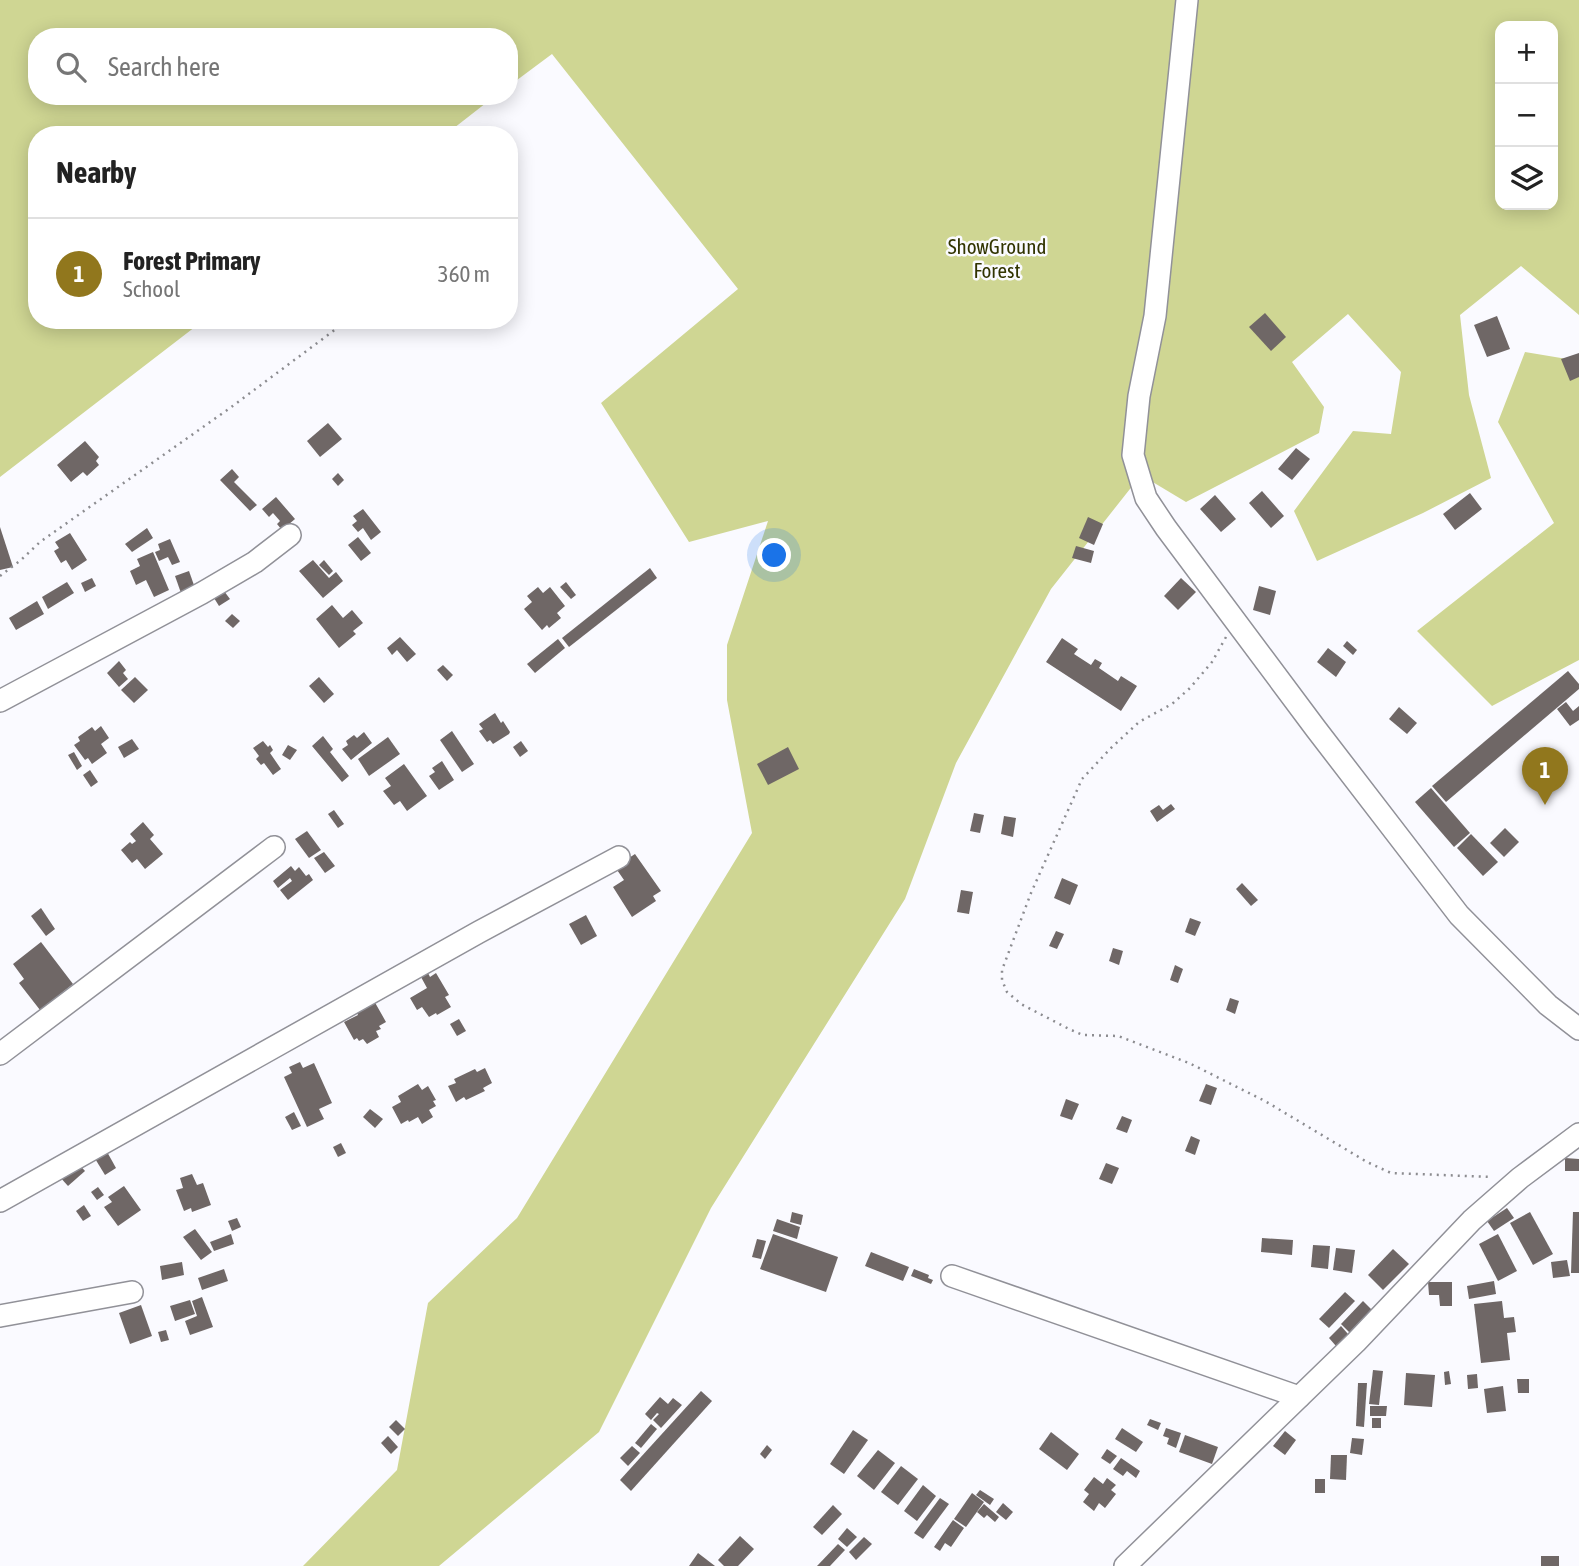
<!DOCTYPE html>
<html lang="en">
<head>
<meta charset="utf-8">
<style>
	:root { --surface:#fff; --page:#f2f2f2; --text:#222; --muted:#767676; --line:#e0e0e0; --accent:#91771d }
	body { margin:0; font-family:"Asap Condensed",sans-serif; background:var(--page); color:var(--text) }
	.controls { position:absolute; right:21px; top:21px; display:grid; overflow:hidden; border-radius:14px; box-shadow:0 4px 18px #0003 }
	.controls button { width:63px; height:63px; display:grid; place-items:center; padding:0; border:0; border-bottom:2px solid var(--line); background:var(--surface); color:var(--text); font:35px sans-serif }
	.you { position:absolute; left:775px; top:556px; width:24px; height:24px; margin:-18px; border:5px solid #fff; border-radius:50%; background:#1a73e8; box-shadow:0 0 0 10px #1a73e833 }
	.badge { display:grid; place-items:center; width:46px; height:46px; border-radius:50%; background:var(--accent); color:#fff; font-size:23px; font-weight:700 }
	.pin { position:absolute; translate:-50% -58px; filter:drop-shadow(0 2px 4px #0008) }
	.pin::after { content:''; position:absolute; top:37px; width:24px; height:21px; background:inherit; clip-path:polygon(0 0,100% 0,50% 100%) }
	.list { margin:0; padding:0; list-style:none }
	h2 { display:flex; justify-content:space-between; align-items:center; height:91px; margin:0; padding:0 28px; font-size:30px }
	h2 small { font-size:23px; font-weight:400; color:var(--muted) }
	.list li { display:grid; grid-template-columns:46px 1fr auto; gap:21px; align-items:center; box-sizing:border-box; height:112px; padding:0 28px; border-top:2px solid var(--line) }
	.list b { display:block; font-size:26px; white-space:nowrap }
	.list p { margin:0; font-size:23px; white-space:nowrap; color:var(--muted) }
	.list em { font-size:23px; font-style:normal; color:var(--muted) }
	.icon { flex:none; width:38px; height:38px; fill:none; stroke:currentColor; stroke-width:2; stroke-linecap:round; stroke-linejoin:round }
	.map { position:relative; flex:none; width:1579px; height:1566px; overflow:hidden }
	.search { position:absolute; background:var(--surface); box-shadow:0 4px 18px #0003; left:28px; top:28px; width:490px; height:77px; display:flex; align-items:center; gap:18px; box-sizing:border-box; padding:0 24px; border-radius:28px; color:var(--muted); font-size:26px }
	.panel { position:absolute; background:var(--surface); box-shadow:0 4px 18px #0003; left:28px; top:126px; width:490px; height:203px; border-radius:28px }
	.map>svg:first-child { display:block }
	.green { fill:#cfd693; fill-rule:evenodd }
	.building { fill:#6f6766 }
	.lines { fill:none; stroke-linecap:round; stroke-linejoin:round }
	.minor-casing { stroke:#919198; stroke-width:24 }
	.path { stroke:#8c8c90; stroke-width:2.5; stroke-dasharray:2 5; stroke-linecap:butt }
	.minor { stroke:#fff; stroke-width:21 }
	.labels { text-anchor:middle; stroke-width:5; stroke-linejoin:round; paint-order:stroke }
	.park-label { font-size:21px; fill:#313400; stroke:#fafaff }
</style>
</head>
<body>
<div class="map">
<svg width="1579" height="1566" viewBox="0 0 1579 1566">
	<rect width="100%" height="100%" fill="#fafaff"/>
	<g class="green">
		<path d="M0,0H1579V315L1521,266L1460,315L1469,395L1491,478L1423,513L1317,561L1294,511L1353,431L1391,434L1401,372L1348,314L1292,362L1324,407L1319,433L1186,502L1141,475L1051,589L956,763L905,899L711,1208L599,1432L439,1566H303L397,1470L428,1303L517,1218L752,833L727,700V645L768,521L689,542L601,403L738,289L552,54L509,86V37H37V96H495L445,135H37V320H204L0,477ZM1500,26H1553V205H1500Z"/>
		<polygon points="1525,352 1579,361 1579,660 1492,706 1417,631 1554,523 1498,422"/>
	</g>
	<g class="building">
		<polygon points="1265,313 1286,337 1271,351 1249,327"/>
		<polygon points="1497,316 1510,349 1487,357 1474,325"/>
		<polygon points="1579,353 1579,377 1570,381 1561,359"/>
		<polygon points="328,423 342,439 320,457 307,441"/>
		<polygon points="85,441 99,457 96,461 99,465 87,476 83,472 71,482 57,465"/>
		<polygon points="1296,448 1310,459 1292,480 1278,469"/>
		<polygon points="232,469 239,477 234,482 257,505 250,511 220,480"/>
		<polygon points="338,473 344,480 338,486 332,479"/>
		<polygon points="1262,491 1284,516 1271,528 1249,503"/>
		<polygon points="1470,493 1482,509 1455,530 1443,514"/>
		<polygon points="1215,495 1236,519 1221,532 1200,509"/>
		<polygon points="276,497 295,519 282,530 277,524 280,521 273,513 269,517 262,509"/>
		<polygon points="363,509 381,532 371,540 363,528 358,532 352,525 357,521 353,516"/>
		<polygon points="1088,517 1103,524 1094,545 1079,538"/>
		<polygon points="0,527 13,567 0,570"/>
		<polygon points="147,528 153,538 132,552 125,544"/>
		<polygon points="70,533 87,560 72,570 66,560 61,563 54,551 59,548 55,542"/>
		<polygon points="358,537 371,553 361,561 348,545"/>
		<polygon points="170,539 180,562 172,565 168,557 159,561 155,552 160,550 158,544"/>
		<polygon points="1076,546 1094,551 1091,563 1072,558"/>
		<polygon points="153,552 169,590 154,597 146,580 136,585 130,571 140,566 137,559"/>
		<polygon points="313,560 329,578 336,572 343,581 323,598 299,571"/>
		<polygon points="324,560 333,571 329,575 319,565"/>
		<polygon points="650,568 657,578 569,647 562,638"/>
		<polygon points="189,571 195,588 181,593 175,576"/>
		<polygon points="92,578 96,586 85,592 81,583"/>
		<polygon points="1181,578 1196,592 1178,610 1164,596"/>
		<polygon points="67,582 74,593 48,609 42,597"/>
		<polygon points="566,582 576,595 571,599 560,587"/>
		<polygon points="1259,586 1276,591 1270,615 1253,610"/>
		<polygon points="538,587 543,593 550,587 565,606 557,613 561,618 549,628 547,625 542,630 524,609 532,602 527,596"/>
		<polygon points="224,591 230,599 219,606 214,598"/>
		<polygon points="37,601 44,614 16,630 9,618"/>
		<polygon points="332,605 343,618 352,610 363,623 353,631 356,634 339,648 316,619"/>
		<polygon points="232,614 240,621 233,628 225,621"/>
		<polygon points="400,637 416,654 407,662 397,650 392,655 387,648"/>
		<polygon points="1062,638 1078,649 1074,654 1091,665 1095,659 1102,663 1099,668 1118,681 1121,676 1137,686 1121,711 1046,662"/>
		<polygon points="558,639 565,648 535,673 527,664"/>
		<polygon points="1347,641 1357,650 1353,655 1343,646"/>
		<polygon points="1328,648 1346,662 1336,677 1317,662"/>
		<polygon points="119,661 126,670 123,673 128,679 119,687 107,673"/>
		<polygon points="443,665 453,675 447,681 437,670"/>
		<polygon points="1568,671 1579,684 1579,689 1446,802 1432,786"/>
		<polygon points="135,677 148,690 134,703 121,690"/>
		<polygon points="319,677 334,694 324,703 309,686"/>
		<polygon points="1566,702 1573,711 1579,706 1579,720 1570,726 1557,709"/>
		<polygon points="1399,707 1417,723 1407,734 1389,719"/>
		<polygon points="495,713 501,723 503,721 510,732 509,734 493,744 490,740 487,742 479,731 483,729 479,724"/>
		<polygon points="101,726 109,738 101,744 107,753 92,764 88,758 85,760 74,745 80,741 78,737 92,727 95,731"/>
		<polygon points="452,731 474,764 462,772 440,740"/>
		<polygon points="364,732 372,743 351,760 342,749 348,745 346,741 354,735 357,738"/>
		<polygon points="323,736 333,749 330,752 349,776 342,782 312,746"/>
		<polygon points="388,737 400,754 369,776 358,759"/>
		<polygon points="132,739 139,749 124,758 118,747"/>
		<polygon points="263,741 268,747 270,745 273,750 270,753 281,769 273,775 264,763 261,765 256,759 259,756 253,748"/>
		<polygon points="521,741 528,751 520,757 513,747"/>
		<polygon points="288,745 297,750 290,760 282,755"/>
		<polygon points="788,747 799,769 768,785 757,764"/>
		<polygon points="74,752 82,766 77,770 68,755"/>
		<polygon points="442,761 454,780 439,790 429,776 435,772 432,768"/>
		<polygon points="404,764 427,796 407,811 400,801 394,805 383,791 391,786 385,778"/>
		<polygon points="90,770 98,782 91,787 83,775"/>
		<polygon points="1431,788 1470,833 1454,847 1415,802"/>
		<polygon points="1171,804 1175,809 1157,822 1150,811 1159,805 1163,810"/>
		<polygon points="334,810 344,824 338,828 328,814"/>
		<polygon points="974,813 984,815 980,833 970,831"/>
		<polygon points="1004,816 1016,818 1013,837 1001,834"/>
		<polygon points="143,822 154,835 150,839 163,854 145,869 137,859 132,863 121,850 130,842 132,844 136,841 130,834"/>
		<polygon points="1505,828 1519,842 1504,857 1490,843"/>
		<polygon points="307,831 321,850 309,858 295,839"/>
		<polygon points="1471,834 1498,862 1483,876 1457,848"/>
		<polygon points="324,852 335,866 325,873 314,858"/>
		<polygon points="635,854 661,891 653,896 656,901 632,917 613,887 624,880 615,867"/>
		<polygon points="291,866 295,871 299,867 306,876 309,874 313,880 288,900 280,890 292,881 290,878 278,888 273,881"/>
		<polygon points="1062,878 1078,885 1070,905 1054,898"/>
		<polygon points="1242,883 1258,900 1251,906 1236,889"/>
		<polygon points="961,890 973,892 969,914 957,912"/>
		<polygon points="41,908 55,929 46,936 31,916"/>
		<polygon points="586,915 597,936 581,945 569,924"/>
		<polygon points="1190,918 1201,922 1195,936 1185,932"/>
		<polygon points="1056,931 1064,934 1057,949 1049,946"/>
		<polygon points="41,942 73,984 40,1010 19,983 24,979 13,964"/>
		<polygon points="1113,948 1123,951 1119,965 1109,961"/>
		<polygon points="1175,965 1183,969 1178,983 1170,980"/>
		<polygon points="428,973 430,977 436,973 449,995 445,997 451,1007 437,1015 436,1013 429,1017 422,1007 417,1010 410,998 427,988 421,977"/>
		<polygon points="1230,998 1239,1001 1235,1014 1226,1010"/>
		<polygon points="373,999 386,1022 379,1026 381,1029 376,1031 379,1037 367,1044 363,1039 359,1041 357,1038 354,1040 344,1022 358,1015 355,1009"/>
		<polygon points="459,1019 466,1031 457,1036 450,1024"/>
		<polygon points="300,1062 303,1068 314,1063 332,1103 319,1109 324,1119 307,1127 284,1077 292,1073 289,1067"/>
		<polygon points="485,1068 492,1083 483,1088 485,1091 466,1100 464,1097 456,1102 448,1086 456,1083 454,1079 475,1069 477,1072"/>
		<polygon points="418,1084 422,1090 428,1086 436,1100 433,1101 436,1106 429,1110 433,1117 422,1124 418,1117 409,1122 408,1120 401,1124 392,1107 401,1102 398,1096"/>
		<polygon points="1206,1084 1217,1088 1211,1105 1199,1101"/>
		<polygon points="1066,1099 1079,1104 1072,1120 1060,1116"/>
		<polygon points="370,1109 383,1119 375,1128 363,1117"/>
		<polygon points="294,1112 301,1126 292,1130 285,1117"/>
		<polygon points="1122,1116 1132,1120 1127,1133 1116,1129"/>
		<polygon points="1191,1136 1200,1140 1195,1155 1185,1151"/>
		<polygon points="341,1143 346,1153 338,1157 333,1147"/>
		<polygon points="106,1150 116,1168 105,1175 94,1157"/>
		<polygon points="1565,1158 1579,1159 1579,1171 1565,1171"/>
		<polygon points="76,1161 85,1171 68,1186 59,1176"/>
		<polygon points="1106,1163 1119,1168 1112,1184 1099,1179"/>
		<polygon points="192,1174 197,1185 203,1183 211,1205 192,1212 191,1208 184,1211 176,1190 183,1188 180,1178"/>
		<polygon points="124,1186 141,1210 118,1226 104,1207 112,1202 108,1197"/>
		<polygon points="98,1187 104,1195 97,1200 91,1192"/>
		<polygon points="84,1205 91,1216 83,1221 76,1211"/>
		<polygon points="1507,1208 1514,1218 1494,1231 1487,1221"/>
		<polygon points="792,1212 803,1215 801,1225 790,1222"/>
		<polygon points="1530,1212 1553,1254 1533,1265 1510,1223"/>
		<polygon points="1573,1212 1579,1212 1579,1273 1571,1273"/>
		<polygon points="237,1218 241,1227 232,1231 228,1221"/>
		<polygon points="777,1219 800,1227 797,1239 773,1231"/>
		<polygon points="195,1229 212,1252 201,1260 183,1237"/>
		<polygon points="231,1234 234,1244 214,1251 210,1242"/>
		<polygon points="773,1234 838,1257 826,1292 760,1269"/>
		<polygon points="1498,1234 1517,1271 1498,1281 1479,1244"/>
		<polygon points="1262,1238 1293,1240 1292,1255 1261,1252"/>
		<polygon points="757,1239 766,1241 761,1259 752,1257"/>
		<polygon points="1313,1245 1330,1246 1328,1269 1311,1267"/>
		<polygon points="1336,1248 1355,1250 1352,1273 1333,1270"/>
		<polygon points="1393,1249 1409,1264 1383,1290 1368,1275"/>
		<polygon points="871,1252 909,1267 903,1281 865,1266"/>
		<polygon points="1567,1260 1570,1276 1553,1278 1551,1262"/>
		<polygon points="182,1262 184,1275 162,1280 160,1266"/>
		<polygon points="224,1269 228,1281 202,1290 198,1278"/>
		<polygon points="914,1269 929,1275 928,1278 933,1280 931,1284 911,1276"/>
		<polygon points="1494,1281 1496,1294 1469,1299 1467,1286"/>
		<polygon points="1428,1282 1452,1282 1452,1306 1440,1306 1439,1295 1429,1295"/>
		<polygon points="1345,1292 1355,1301 1329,1328 1319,1319"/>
		<polygon points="202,1297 213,1327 190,1335 185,1321 197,1316 192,1301"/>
		<polygon points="190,1300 195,1314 175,1321 170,1306"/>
		<polygon points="1363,1301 1372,1310 1350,1333 1341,1324"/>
		<polygon points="1502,1301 1504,1318 1514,1317 1516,1332 1507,1333 1510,1360 1481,1363 1474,1304"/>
		<polygon points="141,1305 152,1336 130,1344 119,1313"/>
		<polygon points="1341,1326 1348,1334 1336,1346 1329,1338"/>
		<polygon points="166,1330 169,1340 161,1342 158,1332"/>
		<polygon points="1373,1370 1383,1371 1379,1405 1369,1404"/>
		<polygon points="1449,1371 1451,1384 1445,1385 1444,1372"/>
		<polygon points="1406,1373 1435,1375 1432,1407 1404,1405"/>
		<polygon points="1477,1374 1478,1388 1468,1389 1467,1375"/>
		<polygon points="1517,1379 1529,1379 1529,1393 1518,1393"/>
		<polygon points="1358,1383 1367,1383 1364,1427 1356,1426"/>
		<polygon points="1503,1386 1506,1411 1487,1413 1484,1389"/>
		<polygon points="701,1391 712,1401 631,1491 620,1480"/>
		<polygon points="660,1397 668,1404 673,1398 682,1405 661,1428 653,1420 659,1414 657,1413 651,1420 645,1414"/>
		<polygon points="1370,1406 1387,1406 1386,1416 1370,1416"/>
		<rect x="1372" y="1418" width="9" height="10"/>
		<polygon points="1150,1419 1161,1423 1158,1430 1147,1425"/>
		<polygon points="396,1420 405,1429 398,1436 389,1427"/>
		<polygon points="651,1424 657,1429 641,1448 635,1443"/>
		<polygon points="1122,1428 1143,1442 1136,1452 1115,1439"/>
		<polygon points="1166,1428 1181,1433 1176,1448 1167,1444 1169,1438 1163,1436"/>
		<polygon points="853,1430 868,1440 844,1474 830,1464"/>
		<polygon points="1285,1431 1296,1440 1285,1455 1273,1446"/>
		<polygon points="1051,1432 1079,1454 1067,1470 1039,1449"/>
		<polygon points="1185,1435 1218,1447 1212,1464 1179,1452"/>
		<polygon points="388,1436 398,1447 391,1454 381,1443"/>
		<polygon points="1352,1438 1364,1439 1362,1455 1350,1453"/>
		<polygon points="767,1445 772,1450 765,1459 760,1454"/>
		<polygon points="632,1446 640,1453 628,1466 620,1458"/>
		<polygon points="1107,1449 1117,1456 1110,1464 1101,1458"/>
		<polygon points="878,1450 895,1463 874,1490 857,1476"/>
		<polygon points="1331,1455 1347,1455 1346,1480 1330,1479"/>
		<polygon points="1121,1458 1140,1471 1136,1478 1127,1471 1123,1476 1113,1469"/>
		<polygon points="901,1466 918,1479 898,1505 881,1492"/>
		<polygon points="1094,1477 1103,1484 1107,1478 1116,1485 1111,1490 1116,1494 1105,1508 1099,1503 1094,1511 1083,1502 1089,1494 1084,1490"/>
		<rect x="1315" y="1479" width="10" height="14"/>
		<polygon points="923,1485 936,1496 917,1521 904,1511"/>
		<polygon points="980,1490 994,1499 990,1505 976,1495"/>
		<polygon points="972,1493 984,1502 966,1527 954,1519"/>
		<polygon points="940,1498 949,1504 923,1539 914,1533"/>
		<polygon points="1003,1503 1013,1512 1006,1520 996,1512"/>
		<polygon points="984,1504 999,1517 995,1522 987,1515 984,1518 977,1512"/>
		<polygon points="833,1505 842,1514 822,1535 813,1527"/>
		<polygon points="953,1520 964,1528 951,1547 945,1543 940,1551 934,1547"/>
		<polygon points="847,1528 857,1537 847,1547 838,1539"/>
		<polygon points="740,1536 754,1549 738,1566 724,1566 718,1560"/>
		<polygon points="864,1537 872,1544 856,1560 849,1552"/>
		<polygon points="838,1544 845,1550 830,1566 817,1566"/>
		<polygon points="698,1553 715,1566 689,1566"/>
		<rect x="1541" y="1556" width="18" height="10"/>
	</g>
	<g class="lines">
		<defs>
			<g id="minor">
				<polyline points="1187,0 1155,316 1139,396 1133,455 1146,498 1166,528 1316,729 1459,915 1548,1005 1579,1029"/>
				<polyline points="0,701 202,593 255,562 290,535"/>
				<polyline points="0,1054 274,847"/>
				<polyline points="0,1201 479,932 619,857"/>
				<polyline points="952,1276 1299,1397"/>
				<polyline points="0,1316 132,1292"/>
				<polyline points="1125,1566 1356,1342 1472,1220 1520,1178 1579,1134"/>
			</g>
		</defs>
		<use href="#minor" class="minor-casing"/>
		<g class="path">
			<polyline points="509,188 513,185"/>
			<polyline points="0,576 21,560 40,542 230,408 348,320"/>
			<polyline points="1226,637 1212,662 1190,688 1172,704 1139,722 1111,748 1082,779 1031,893 1002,970 1002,980 1007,992 1021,1004 1069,1029 1083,1035 1118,1036 1189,1063 1265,1101 1367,1162 1391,1173 1492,1177"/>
		</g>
		<use href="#minor" class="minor"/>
	</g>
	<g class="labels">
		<g class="park-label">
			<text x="997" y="254">ShowGround<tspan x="997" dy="24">Forest</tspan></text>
		</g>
	</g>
</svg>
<div class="controls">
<button>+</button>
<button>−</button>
<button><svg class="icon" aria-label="layers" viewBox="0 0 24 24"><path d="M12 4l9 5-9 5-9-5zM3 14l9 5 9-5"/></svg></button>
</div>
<div class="you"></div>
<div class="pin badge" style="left:1545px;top:805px">1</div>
<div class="search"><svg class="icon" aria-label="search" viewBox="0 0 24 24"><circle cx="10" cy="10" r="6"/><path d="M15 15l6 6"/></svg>Search here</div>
<section class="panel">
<h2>Nearby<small></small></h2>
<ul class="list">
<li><span class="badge">1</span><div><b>Forest Primary</b><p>School</p></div><em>360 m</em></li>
</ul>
</section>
</div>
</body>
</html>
